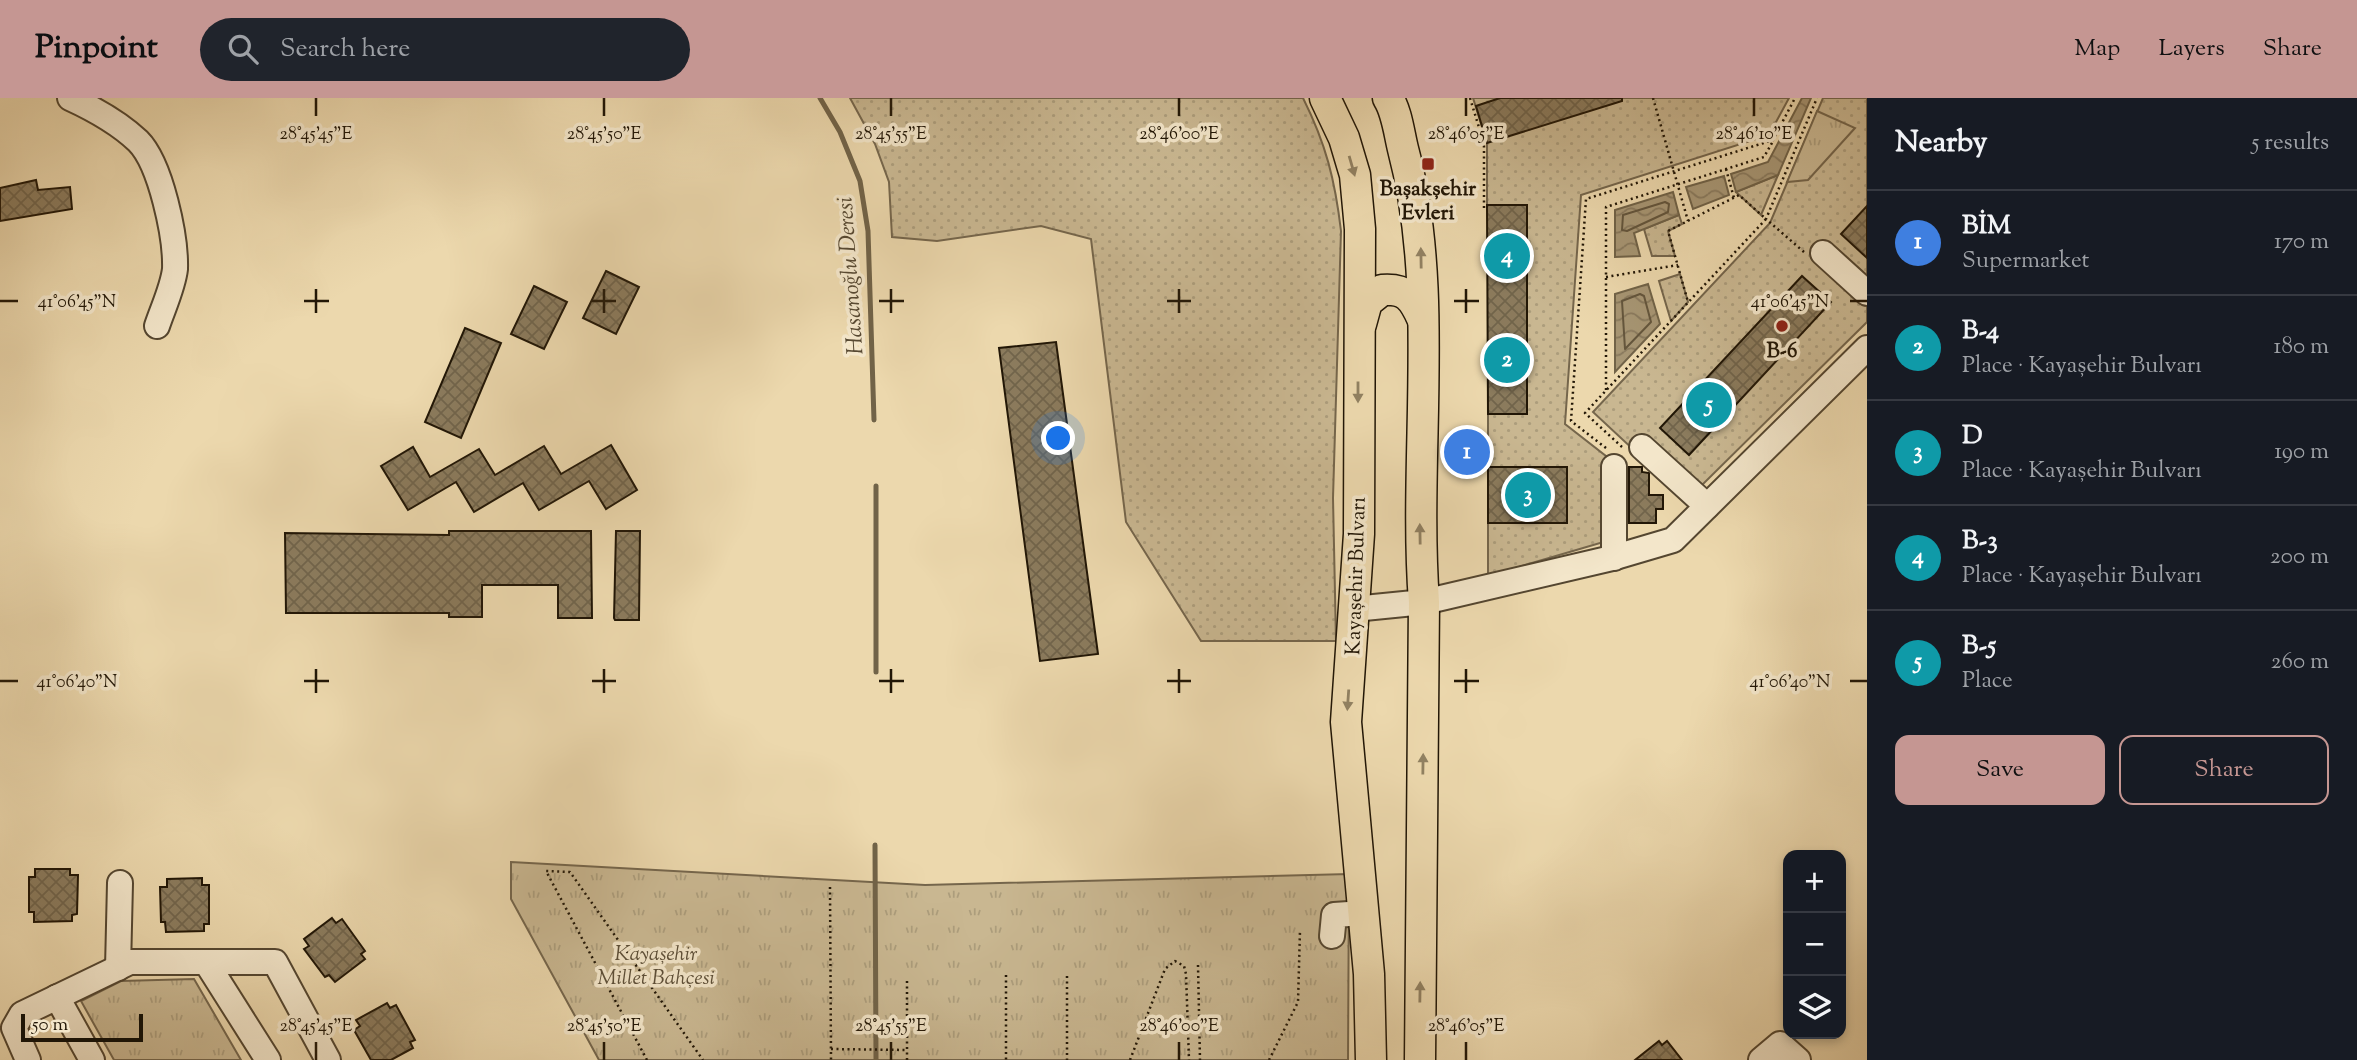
<!DOCTYPE html>
<html lang="en">
<head>
<meta charset="utf-8">
<style>
	:root { --surface:#171b24; --page:#20242c; --text:#f1f3f6; --muted:#9ea1a6; --line:#363941; --accent:#c59692 }
	body { margin:0; font-family:"Sorts Mill Goudy",serif; background:var(--page); color:var(--text) }
	.controls { position:absolute; right:21px; bottom:21px; display:grid; overflow:hidden; border-radius:14px; box-shadow:0 4px 10px #0003 }
	.controls button { width:63px; height:63px; display:grid; place-items:center; padding:0; border:0; border-bottom:2px solid var(--line); background:var(--surface); color:var(--text); font:35px sans-serif }
	.scale { position:absolute; left:21px; bottom:18px; width:122px; box-sizing:border-box; padding-left:7px; border:4px solid #211606; border-top:0; font-size:19px; line-height:24px; white-space:nowrap; color:#211606; -webkit-text-stroke:5px #f3e6ca; paint-order:stroke }
	.you { position:absolute; left:1059px; top:341px; width:24px; height:24px; margin:-18px; border:5px solid #fff; border-radius:50%; background:#1a73e8; box-shadow:0 0 0 10px #1a73e833 }
	.badge { display:grid; place-items:center; width:46px; height:46px; border-radius:50%; background:var(--accent); color:#fff; font-size:23px; font-weight:700 }
	.pin { position:absolute; translate:-50% -50%; border:4px solid #fff; box-shadow:0 2px 7px #0006 }
	.list { margin:0; padding:0; list-style:none }
	h2 { display:flex; justify-content:space-between; align-items:center; height:91px; margin:0; padding:0 28px; font-size:30px }
	h2 small { font-size:23px; font-weight:400; color:var(--muted) }
	.list li { display:grid; grid-template-columns:46px 1fr auto; gap:21px; align-items:center; box-sizing:border-box; height:105px; padding:0 28px; border-top:2px solid var(--line) }
	.list b { display:block; font-size:26px; white-space:nowrap }
	.list p { margin:0; font-size:23px; white-space:nowrap; color:var(--muted) }
	.list em { font-size:23px; font-style:normal; color:var(--muted) }
	.actions { display:flex; gap:14px; padding:21px 28px }
	.actions a { flex:1; padding:16px 0; border:2px solid var(--accent); border-radius:14px; text-align:center; font-size:24px; color:var(--accent) }
	.actions .main { background:var(--accent); color:#111 }
	.icon { flex:none; width:38px; height:38px; fill:none; stroke:currentColor; stroke-width:2; stroke-linecap:round; stroke-linejoin:round }
	.map { position:relative; flex:none; width:1867px; height:962px; overflow:hidden }
	header { display:flex; align-items:center; gap:42px; box-sizing:border-box; height:98px; padding:0 35px; background:var(--accent); color:#111 }
	header strong { font-size:33px }
	nav { display:flex; gap:38px; margin-inline-start:auto; font-size:24px }
	.search { width:490px; height:63px; background:var(--page); display:flex; align-items:center; gap:18px; box-sizing:border-box; padding:0 24px; border-radius:38px; color:var(--muted); font-size:26px }
	main { display:flex }
	aside { flex:1; background:var(--surface) }
	.map>svg:first-child { display:block }
	.grass { fill:url(#grass-dots); stroke:#75664c; stroke-width:2 }
	.park { fill:url(#park-tufts); stroke:#75664c; stroke-width:2 }
	.water { fill:url(#water-waves); stroke:#716348; stroke-width:2 }
	.lines { fill:none; stroke-linecap:round; stroke-linejoin:round }
	.shore { stroke:#64563d; stroke-width:2 }
	.stream { stroke:#716348; stroke-width:5 }
	.building { fill:url(#building-cross-hatch); stroke:#211606; stroke-width:2 }
	.minor-casing { stroke:#544630; stroke-width:28 }
	.major-casing { stroke:#211606; stroke-width:33 }
	.path { stroke:#211606; stroke-width:2.5; stroke-dasharray:2 3.5; stroke-linecap:butt }
	.minor { stroke:#f3e6ca; stroke-width:24 }
	.major { stroke:#ecd8ad; stroke-width:30 }
	.oneway { fill:#918162 }
	.ticks { fill:none; stroke:#211606; stroke-width:2.5 }
	.poi-dot { fill:#8f2418; stroke:#f3e6ca; stroke-width:2.5 }
	.labels { text-anchor:middle; stroke-width:7; stroke-linejoin:round; paint-order:stroke }
	.poi-label { font-size:21px; font-weight:bold; fill:#211606; stroke:#f3e6ca }
	.street-label { font-size:21px; fill:#211606; stroke:#f3e6ca }
	.park-label { font-size:21px; font-style:italic; fill:#5c4e37; stroke:#f3e6ca }
	.water-label { font-size:23px; font-style:italic; fill:#574932; stroke:#f3e6ca }
	.ticks-label { font-size:18px; text-anchor:middle; fill:#211606; stroke:#f3e6ca; stroke-width:7; stroke-linejoin:round; paint-order:stroke }
</style>
</head>
<body>
<header>
<strong>Pinpoint</strong>
<div class="search"><svg class="icon" aria-label="search" viewBox="0 0 24 24"><circle cx="10" cy="10" r="6"/><path d="M15 15l6 6"/></svg>Search here</div>
<nav><a>Map</a><a>Layers</a><a>Share</a></nav>
</header>
<main>
<div class="map">
<svg width="1867" height="962" viewBox="0 0 1867 962">
	<defs>
		<pattern id="grass-dots" width="8" height="8" patternUnits="userSpaceOnUse" patternTransform="scale(1.75)"><rect width="8" height="8" fill="#c9b791"/><path d="M2 2h.1M6 6h.1" fill="none" stroke="#ac9d7c" stroke-width="1.8" stroke-linecap="round"/></pattern>
		<pattern id="park-tufts" width="24" height="20" patternUnits="userSpaceOnUse" patternTransform="scale(1.75)"><rect width="24" height="20" fill="#c9b791"/><path d="M3 7l-1-3M5 7V3M7 7l1-3M15 17l-1-3M17 17v-4M19 17l1-3" fill="none" stroke="#ac9d7c"/></pattern>
		<pattern id="water-waves" width="16" height="10" patternUnits="userSpaceOnUse" patternTransform="scale(1.75)"><rect width="16" height="10" fill="#a79674"/><path d="M0 5q4-4 8 0t8 0" fill="none" stroke="#88795d"/></pattern>
		<pattern id="building-cross-hatch" width="8" height="8" patternUnits="userSpaceOnUse" patternTransform="scale(1.75)"><rect width="8" height="8" fill="#8b7b5d"/><path d="M0 0l8 8M0 8l8-8" fill="none" stroke="#71644b"/></pattern>
	</defs>
	<rect width="100%" height="100%" fill="#ecd8ad"/>
	<filter id="stains"><feTurbulence type="fractalNoise" baseFrequency=".00286" numOctaves="4"/><feColorMatrix values="0 0 0 0 .2 0 0 0 0 .09 0 0 0 0 .02 0 0 0 .5 -.17"/></filter>
	<radialGradient id="worn" r=".72"><stop offset=".6" stop-color="#630" stop-opacity="0"/><stop offset="1" stop-color="#630" stop-opacity=".3"/></radialGradient>
	<g class="grass">
		<path d="M850,0H1303C1326,46 1335,82 1341,133L1333,400L1336,543H1201L1126,424L1091,141L1041,128L937,143L892,139L889,84L875,46Z"/>
		<polygon points="1473,0 1789,0 1769,37 1581,97 1565,326 1620,369 1607,443 1488,478 1488,425 1567,425 1567,369 1488,369 1488,316 1527,315 1527,108 1487,107 1487,45"/>
		<polygon points="1823,0 1867,0 1867,224 1699,390 1637,355 1593,314 1770,125"/>
		<polygon points="1778,77 1761,117 1736,94"/>
		<polygon points="1679,117 1682,126 1668,133 1675,158 1652,158 1644,131"/>
		<polygon points="1680,176 1688,204 1671,223 1659,183"/>
	</g>
	<g class="park">
		<polygon points="1817,13 1855,30 1808,82 1787,84"/>
		<polygon points="511,764 925,787 1349,776 1348,962 599,962 511,801"/>
		<polygon points="194,881 241,962 114,962 81,903 121,883"/>
	</g>
	<g class="water">
		<polygon points="1802,0 1811,0 1778,77 1736,94 1731,76 1768,64"/>
		<polygon points="1724,78 1729,97 1693,111 1686,89"/>
		<polygon points="1673,94 1679,117 1634,135 1640,158 1615,159 1615,112"/>
		<polygon points="1648,186 1660,226 1615,274 1615,196"/>
	</g>
	<g class="lines">
		<g class="shore">
			<polygon points="1665,104 1669,106 1668,114 1627,133 1622,132 1623,117"/>
			<polygon points="1640,196 1644,198 1651,224 1625,251 1622,203"/>
		</g>
		<g class="stream">
			<polyline points="820,0 840,34 860,83 868,133 874,322"/>
			<polyline points="876,574 876,388"/>
			<polyline points="875,747 876,962"/>
		</g>
	</g>
	<g class="building">
		<polygon points="1500,0 1622,0 1622,3 1487,45 1476,8"/>
		<polygon points="36,82 38,92 70,89 72,111 0,123 0,90"/>
		<polygon points="1487,107 1527,107 1527,316 1488,316"/>
		<polygon points="1867,108 1867,160 1841,136"/>
		<polygon points="606,173 639,189 616,236 583,220"/>
		<polygon points="1802,178 1831,204 1689,357 1660,330"/>
		<polygon points="534,188 567,204 544,251 511,236"/>
		<polygon points="465,230 501,245 461,340 425,324"/>
		<polygon points="1056,244 1098,556 1040,563 999,250"/>
		<polygon points="611,347 637,392 606,411 589,383 539,412 523,385 474,414 456,384 408,412 381,368 413,349 430,379 479,351 495,377 544,348 561,376"/>
		<rect x="1488" y="369" width="79" height="56"/>
		<polygon points="1629,369 1642,369 1642,374 1649,375 1649,397 1663,397 1663,411 1656,411 1656,425 1629,425"/>
		<polygon points="449,433 591,433 592,520 558,520 558,487 482,487 482,519 449,519 449,515 286,515 285,435 449,437"/>
		<polygon points="616,433 640,433 639,522 615,522 614,520"/>
		<polygon points="35,771 70,771 70,777 78,777 77,816 72,817 72,823 34,824 34,814 29,814 29,779 35,779"/>
		<polygon points="202,780 202,787 209,787 209,826 204,826 204,833 166,834 165,824 161,824 160,789 167,789 167,781"/>
		<polygon points="332,820 336,825 342,821 365,853 361,856 365,861 335,884 329,877 325,879 304,851 309,848 304,841"/>
		<polygon points="387,905 390,910 396,907 415,942 410,944 413,950 391,962 371,962 354,932 360,928 356,922"/>
		<polygon points="1659,943 1662,947 1667,943 1682,962 1635,962"/>
	</g>
	<g class="lines">
		<defs>
			<g id="minor">
				<path d="M70,0C94,11 119,25 138,43C161,66 176,139 175,171C173,189 163,210 157,228"/>
				<polyline points="1823,155 1867,195"/>
				<polyline points="1642,349 1707,408"/>
				<polyline points="1614,369 1614,460"/>
				<polyline points="1354,511 1424,504 1612,460 1673,442 1867,250"/>
				<polyline points="1332,838 1334,817 1364,815"/>
				<polyline points="206,864 268,962"/>
				<polyline points="118,870 120,785"/>
				<polyline points="57,899 92,962"/>
				<polyline points="28,962 14,930 22,916 130,864 275,864 328,962"/>
				<polyline points="1761,962 1780,946 1798,962"/>
			</g>
			<g id="major">
				<polyline points="1325,0 1344,40 1355,77 1360,131 1359,436 1346,624 1369,876 1371,962"/>
				<path d="M1388,0C1397,14 1399,35 1403,51C1441,194 1413,356 1424,504L1420,962"/>
				<path d="M1361,226L1367,204L1382,192C1406,190 1413,200 1422,220"/>
			</g>
		</defs>
		<use href="#minor" class="minor-casing"/>
		<use href="#major" class="major-casing"/>
		<g class="path">
			<polyline points="1470,0 1484,46 1484,111"/>
			<polyline points="1653,0 1688,123"/>
			<polyline points="1726,71 1734,100"/>
			<polyline points="1804,154 1766,121 1817,0"/>
			<polyline points="1606,179 1678,167"/>
			<polyline points="1606,292 1606,109 1764,59 1773,43"/>
			<polyline points="1622,349 1585,315 1766,121 1739,97 1668,133 1688,204"/>
			<polyline points="1606,350 1571,323 1586,101 1773,42 1795,0"/>
			<polyline points="830,789 831,962"/>
			<polyline points="1198,867 1200,962"/>
			<polyline points="1006,877 1006,962"/>
			<polyline points="1067,878 1067,962"/>
			<polyline points="907,883 907,962"/>
			<polyline points="831,951 907,952"/>
			<polyline points="647,962 546,773 570,774 703,962"/>
			<polyline points="1130,962 1165,871 1175,863 1184,868 1186,876 1189,962"/>
			<polyline points="1269,962 1298,904 1300,832"/>
		</g>
		<use href="#minor" class="minor"/>
		<use href="#major" class="major"/>
	</g>
	<defs><path id="oneway-solid" d="M-6-.8H1V-3.2L6.5 0L1 3.2V.8H-6Z" transform="scale(1.75)"/></defs>
	<g class="oneway">
		<use href="#oneway-solid" transform="translate(1352 68) rotate(74)"/>
		<use href="#oneway-solid" transform="translate(1421 160) rotate(-91)"/>
		<use href="#oneway-solid" transform="translate(1358 294) rotate(90)"/>
		<use href="#oneway-solid" transform="translate(1420 436) rotate(-91)"/>
		<use href="#oneway-solid" transform="translate(1348 602) rotate(94)"/>
		<use href="#oneway-solid" transform="translate(1423 666) rotate(-89)"/>
		<use href="#oneway-solid" transform="translate(1420 894) rotate(-89)"/>
	</g>
	<path class="ticks" d="M316,0V18M604,0V18M891,0V18M1179,0V18M1466,0V18M1754,0V18M316,191V215M604,191V215M891,191V215M1179,191V215M1466,191V215M0,203H18M304,203H329M592,203H616M879,203H904M1167,203H1191M1454,203H1479M1850,203H1867M316,571V595M604,571V595M891,571V595M1179,571V595M1466,571V595M0,583H18M304,583H329M592,583H616M879,583H904M1167,583H1191M1454,583H1479M1850,583H1867M316,944V962M604,944V962M891,944V962M1179,944V962M1466,944V962"/>
	<g class="poi-dot">
		<rect x="1421" y="59" width="14" height="14" rx="3.5"/>
		<circle cx="1782" cy="228" r="7"/>
	</g>
	<g class="labels">
		<g class="poi-label">
			<text x="1428" y="97">Başakşehir<tspan x="1428" dy="24">Evleri</tspan></text>
			<text x="1782" y="259">B-6</text>
		</g>
		<g class="street-label">
			<text transform="translate(1355 478) rotate(-88)" y="7">Kayaşehir Bulvarı</text>
		</g>
		<g class="park-label">
			<text x="656" y="862">Kayaşehir<tspan x="656" dy="24">Millet Bahçesi</tspan></text>
		</g>
		<g class="water-label">
			<text transform="translate(849 178) rotate(-94)" y="8">Hasanoğlu Deresi</text>
		</g>
	</g>
	<g class="ticks-label">
		<text x="316" y="41">28°45'45"E</text>
		<text x="604" y="41">28°45'50"E</text>
		<text x="891" y="41">28°45'55"E</text>
		<text x="1179" y="41">28°46'00"E</text>
		<text x="1466" y="41">28°46'05"E</text>
		<text x="1754" y="41">28°46'10"E</text>
		<text x="77" y="209">41°06'45"N</text>
		<text x="1790" y="209">41°06'45"N</text>
		<text x="77" y="589">41°06'40"N</text>
		<text x="1790" y="589">41°06'40"N</text>
		<text x="316" y="933">28°45'45"E</text>
		<text x="604" y="933">28°45'50"E</text>
		<text x="891" y="933">28°45'55"E</text>
		<text x="1179" y="933">28°46'00"E</text>
		<text x="1466" y="933">28°46'05"E</text>
	</g>
	<rect width="100%" height="100%" filter="url(#stains)"/>
	<rect width="100%" height="100%" fill="url(#worn)"/>
</svg>
<div class="controls">
<button>+</button>
<button>−</button>
<button><svg class="icon" aria-label="layers" viewBox="0 0 24 24"><path d="M12 4l9 5-9 5-9-5zM3 14l9 5 9-5"/></svg></button>
</div>
<div class="scale">50 m</div>
<div class="you"></div>
<div class="pin badge" style="left:1467px;top:354px;background:#3f7fe0">1</div>
<div class="pin badge" style="left:1507px;top:262px;background:#0f9aa8">2</div>
<div class="pin badge" style="left:1528px;top:397px;background:#0f9aa8">3</div>
<div class="pin badge" style="left:1507px;top:158px;background:#0f9aa8">4</div>
<div class="pin badge" style="left:1709px;top:307px;background:#0f9aa8">5</div>
</div>
<aside>
<h2>Nearby<small>5 results</small></h2>
<ul class="list">
<li><span class="badge" style="background:#3f7fe0">1</span><div><b>BİM</b><p>Supermarket</p></div><em>170 m</em></li>
<li><span class="badge" style="background:#0f9aa8">2</span><div><b>B-4</b><p>Place · Kayaşehir Bulvarı</p></div><em>180 m</em></li>
<li><span class="badge" style="background:#0f9aa8">3</span><div><b>D</b><p>Place · Kayaşehir Bulvarı</p></div><em>190 m</em></li>
<li><span class="badge" style="background:#0f9aa8">4</span><div><b>B-3</b><p>Place · Kayaşehir Bulvarı</p></div><em>200 m</em></li>
<li><span class="badge" style="background:#0f9aa8">5</span><div><b>B-5</b><p>Place</p></div><em>260 m</em></li>
</ul>
<div class="actions"><a class="main">Save</a><a>Share</a></div>
</aside>
</main>
</body>
</html>
